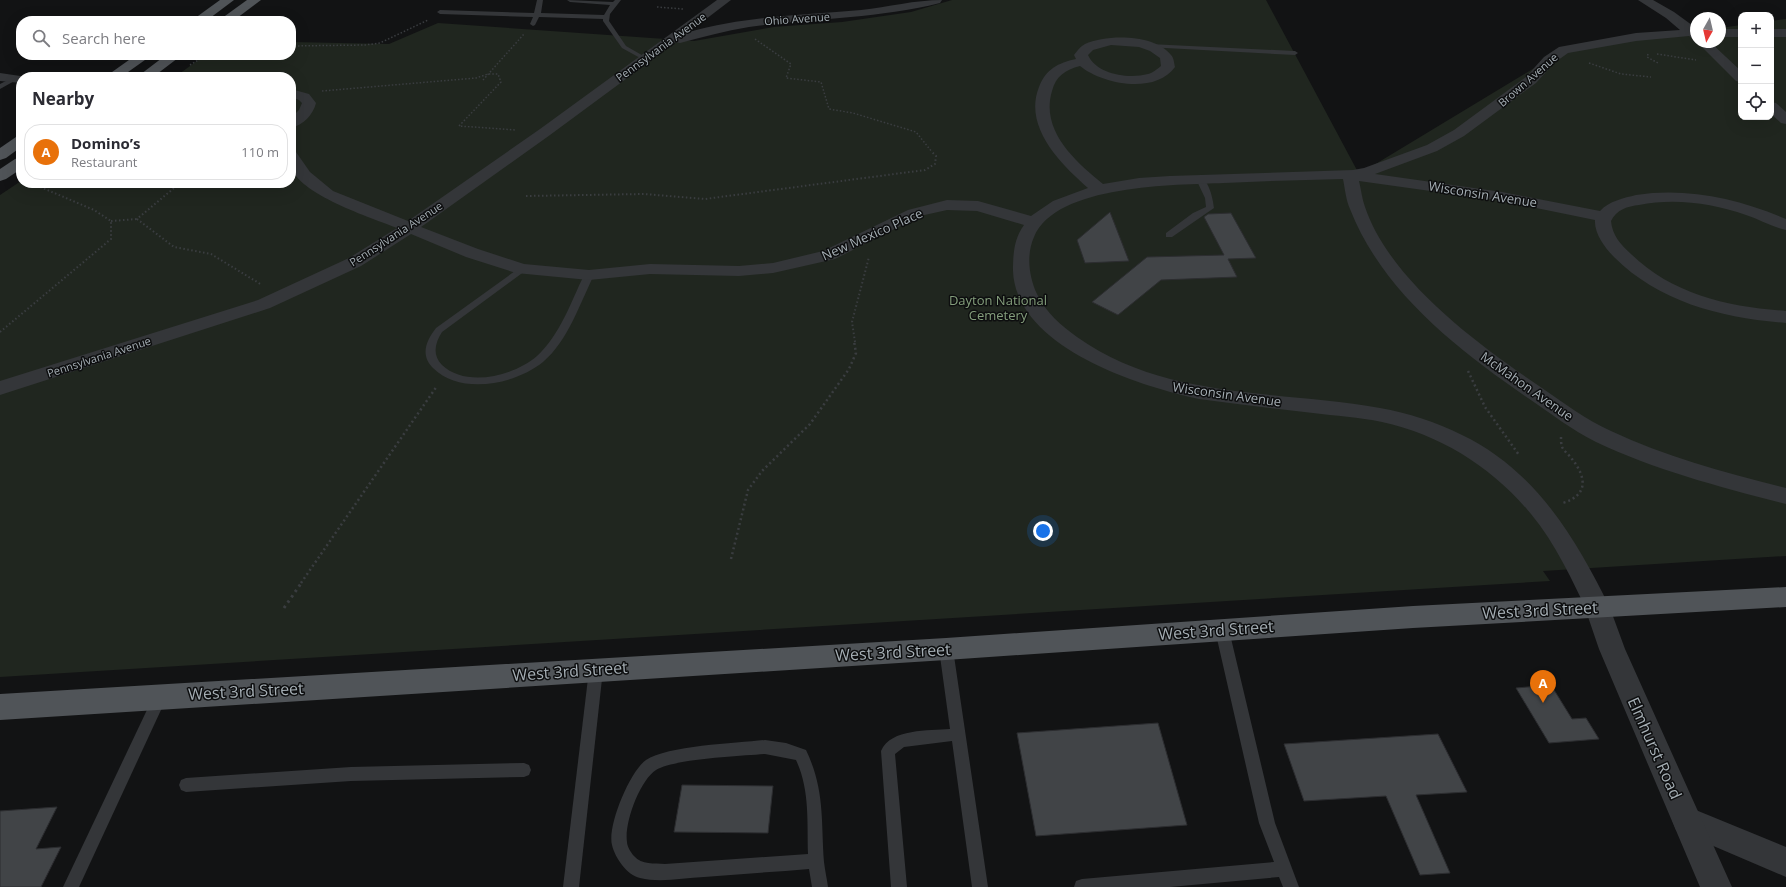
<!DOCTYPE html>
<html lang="en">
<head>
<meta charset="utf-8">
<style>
	:root { --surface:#fff; --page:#f2f2f3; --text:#2b2b33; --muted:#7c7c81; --line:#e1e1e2; --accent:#db2777 }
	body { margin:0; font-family:"Open Sans",sans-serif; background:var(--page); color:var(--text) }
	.controls { position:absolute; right:12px; top:12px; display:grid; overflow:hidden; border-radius:8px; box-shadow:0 4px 16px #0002 }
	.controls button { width:36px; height:36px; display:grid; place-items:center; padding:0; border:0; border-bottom:1px solid var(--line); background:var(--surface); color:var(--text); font:20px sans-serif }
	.compass { position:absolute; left:1690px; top:12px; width:36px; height:36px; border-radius:50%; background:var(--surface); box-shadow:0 4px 16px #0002; rotate:188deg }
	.you { position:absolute; left:1043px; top:531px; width:14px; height:14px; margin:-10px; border:3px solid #fff; border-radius:50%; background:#1a73e8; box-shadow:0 0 0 6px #1a73e833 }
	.badge { display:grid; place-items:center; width:26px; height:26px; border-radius:50%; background:var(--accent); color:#fff; font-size:13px; font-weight:700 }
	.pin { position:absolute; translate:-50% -33px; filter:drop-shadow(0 1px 2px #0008) }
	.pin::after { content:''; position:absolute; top:21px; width:14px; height:12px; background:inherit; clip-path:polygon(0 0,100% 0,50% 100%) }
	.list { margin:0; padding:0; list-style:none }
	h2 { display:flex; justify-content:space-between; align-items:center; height:52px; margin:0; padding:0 16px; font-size:17px }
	h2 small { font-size:13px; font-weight:400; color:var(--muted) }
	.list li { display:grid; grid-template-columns:26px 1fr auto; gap:12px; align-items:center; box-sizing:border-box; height:56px; margin:0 8px 8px; padding:0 8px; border:1px solid var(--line); border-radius:16px }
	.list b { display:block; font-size:15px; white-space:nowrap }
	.list p { margin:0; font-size:13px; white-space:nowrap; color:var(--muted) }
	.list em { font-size:13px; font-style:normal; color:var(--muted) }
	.icon { flex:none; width:22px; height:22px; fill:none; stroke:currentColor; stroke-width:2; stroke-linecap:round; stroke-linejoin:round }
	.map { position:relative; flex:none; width:1786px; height:887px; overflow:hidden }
	.search { position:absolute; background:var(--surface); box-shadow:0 4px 16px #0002; left:16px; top:16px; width:280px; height:44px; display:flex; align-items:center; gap:10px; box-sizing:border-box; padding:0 14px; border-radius:16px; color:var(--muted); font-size:15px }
	.panel { position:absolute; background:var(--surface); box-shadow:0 4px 16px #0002; left:16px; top:72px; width:280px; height:116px; border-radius:16px }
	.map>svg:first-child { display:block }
	.green { fill:#20261f }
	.building { fill:#414447; stroke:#2c2d30 }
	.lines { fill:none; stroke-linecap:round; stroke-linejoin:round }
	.path-far3 { stroke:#3a3d40; stroke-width:1.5; stroke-dasharray:1.5 2; stroke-linecap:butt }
	.path-far2 { stroke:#3a3d40; stroke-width:2; stroke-dasharray:1.5 2.5; stroke-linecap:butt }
	.path-far1 { stroke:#3a3d40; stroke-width:2.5; stroke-dasharray:2 3; stroke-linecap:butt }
	.path { stroke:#3a3d40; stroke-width:3; stroke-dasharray:2.5 4; stroke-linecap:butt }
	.service { fill:#343639; fill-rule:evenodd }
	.minor { fill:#343639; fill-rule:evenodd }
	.tertiary { fill:#343639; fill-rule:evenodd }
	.primary { fill:#505458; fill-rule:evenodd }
	.labels { text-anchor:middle; stroke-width:3; stroke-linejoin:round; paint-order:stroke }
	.far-street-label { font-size:11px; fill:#a5aeb4; stroke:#0d0e0f }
	.street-label { font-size:13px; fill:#a5aeb4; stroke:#0d0e0f }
	.park-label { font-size:13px; fill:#849e7c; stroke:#0d0e0f }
	.near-street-label { font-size:16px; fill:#a5aeb4; stroke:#0d0e0f }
</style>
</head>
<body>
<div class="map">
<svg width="1786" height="887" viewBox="0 0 1786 887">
	<rect width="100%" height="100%" fill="#121314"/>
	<polygon class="green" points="952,0 1266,0 1359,174 1564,50 1696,32 1696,42 1720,42 1720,28 1741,25 1741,117 1771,117 1771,21 1786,19 1786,556 1543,571 1550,581 0,677 0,195 21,181 21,183 291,183 291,77 175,77 205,55 291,55 291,42 389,44 438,23 694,41 774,27 842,22 911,12"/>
	<g class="building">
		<polygon points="1110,212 1129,261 1085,263 1077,240"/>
		<polygon points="1231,213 1256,258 1228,259 1237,277 1161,280 1118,315 1092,302 1147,257 1224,255 1204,217 1208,214"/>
		<polygon points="1551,685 1572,719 1586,718 1599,739 1549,743 1516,688"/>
		<polygon points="1158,723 1187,825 1036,836 1017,733"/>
		<polygon points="1438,734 1467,792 1416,795 1450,873 1420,875 1386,796 1304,801 1284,744"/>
		<polygon points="682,785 773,786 768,833 674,832"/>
		<polygon points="57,807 36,849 61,847 41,887 0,887 0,811"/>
	</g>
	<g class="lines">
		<g class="path-far3">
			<polyline points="657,7 683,9"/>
			<polyline points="755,39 791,64 786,78 821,82 829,109 853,113 916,132 932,152"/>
			<polyline points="291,46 365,45 380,43 428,20"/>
			<polyline points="1648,54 1647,57 1658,63"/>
			<polyline points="1657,54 1696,60"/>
			<polyline points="1589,63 1621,74 1651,77"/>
			<polyline points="190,65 207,55"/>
			<polyline points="483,80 524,34"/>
			<polyline points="322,91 476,78 488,74 498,74 501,82 459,126 516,130"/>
		</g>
		<g class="path-far2">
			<polyline points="180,183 137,219 174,247 211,254 262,285"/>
			<polyline points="526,196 644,194 705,199 925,170 935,164 936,156 931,151"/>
			<polyline points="111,221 137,219"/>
			<polyline points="0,332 111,239 111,221 94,210 31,183"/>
			<polyline points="855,342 852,322 869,257"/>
		</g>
		<g class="path-far1">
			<polyline points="1468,371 1485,407 1519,455"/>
			<path d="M1561,437C1561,440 1561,444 1562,447C1564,451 1569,455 1572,459C1587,478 1588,495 1563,503"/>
			<polyline points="731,559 748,490 762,471 810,424 849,369 856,353 854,341"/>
			<polyline points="301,583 437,386"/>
		</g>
		<polyline class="path" points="284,608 302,582"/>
		<g class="service">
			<polygon points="537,0 543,0 541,13 604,15 610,5 570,2 567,0 613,2 615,0 621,0 610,14 609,21 626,46 647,58 642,59 622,48 603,21 603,19 539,17 535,25 533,26 530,24 533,17 440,14 437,12 440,10 534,13"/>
			<polygon points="1149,44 1295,51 1298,53 1295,55 1147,47 1146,46"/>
			<polygon points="12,78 18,79 0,89 0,84"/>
			<path d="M1197,177H1200C1209,180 1213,199 1214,208L1172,237H1166V233L1193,213L1206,207L1205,198L1196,179Z"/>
			<path d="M522,266L525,267V271L442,332C435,343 432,355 442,365C466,388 514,376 537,356C560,335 571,302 584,275L589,272L592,273L594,275C580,303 568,341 543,362C516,384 461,396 433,368C420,355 426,341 436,328Z"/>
			<polygon points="1222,624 1227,626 1229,630 1275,823 1299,887 1283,887 1279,877 1170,887 1074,887 1076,881 1082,879 1274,862 1259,823 1215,630 1217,626"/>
			<path d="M946,643L951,645L953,649L988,887H972L952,741L904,747L895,754L907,887H891L881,751C891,728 929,731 950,729L939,649L941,645Z"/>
			<polygon points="596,664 601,666 603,670 579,887 563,887 589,670 591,666"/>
			<polygon points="160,691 165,693 167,697 79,887 63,887 155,693"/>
			<path d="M765,740L786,743L806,750C825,790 821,820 824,862C825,871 827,879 828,887H812L809,869C774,872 739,874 704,877C683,878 660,883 640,878C627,875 615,858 612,845C607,826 630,771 646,760C667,746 737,743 765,740ZM765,754L796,760C810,790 807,822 808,854L665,864C654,863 642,865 634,856C631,853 627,846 627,842C624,823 640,780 656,770C673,759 742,756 765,754Z"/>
			<polygon points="524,763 529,765 531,770 529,775 524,777 351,781 186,792 181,790 179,785 181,780 186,778 351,767"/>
		</g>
		<g class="minor">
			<path d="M717,0H731L689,32C745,16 803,15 861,10C888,7 915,0 942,0L940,3C875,19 814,18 749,27C725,31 703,37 680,43L676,42L550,135L421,227L478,249L524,264L589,270L650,264L739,266L773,263L823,251L908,210L947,200L978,201L1031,216L1053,201L1088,188C1061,164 1023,127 1039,87C1046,69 1058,63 1076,59L1074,55C1077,51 1081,46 1085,44C1107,34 1155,34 1171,55C1174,58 1174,63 1175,67C1155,95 1102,84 1080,66C1065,70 1056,76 1052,91C1040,131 1076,162 1103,184L1139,178L1170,176L1353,170L1364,168L1427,145L1454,130L1526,77L1544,57L1559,47L1636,33L1680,30L1666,18L1638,0H1653L1674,12L1696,28V40L1689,36L1636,41L1568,53L1554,63L1536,83L1464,136L1437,151L1375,174L1502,192L1600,211C1609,201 1624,198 1636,195C1687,187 1739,199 1786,219V230C1772,227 1759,219 1746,215C1712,203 1674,198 1639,205C1628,206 1616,210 1611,221C1612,235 1621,245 1631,254C1673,295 1730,307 1786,311V323C1723,318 1660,303 1614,257C1605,248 1594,233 1595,220L1502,201L1359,181C1361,189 1362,199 1365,207C1390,281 1480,346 1542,388C1564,403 1586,420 1611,431C1666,457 1727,473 1786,488V504C1723,488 1655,470 1596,442C1572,430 1550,413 1528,398C1458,350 1382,291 1350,209C1346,200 1345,189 1343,179C1304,180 1264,181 1224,183C1176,185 1056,184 1034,237C1026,255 1029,277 1037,294C1046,313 1061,325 1077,337C1165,400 1279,390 1380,408C1408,413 1436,422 1462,435C1535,470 1576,538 1610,608L1607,615L1598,618L1589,615C1572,580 1556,544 1531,514C1492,467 1441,435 1382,422C1359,417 1335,416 1313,413C1275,409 1237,404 1199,399C1138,386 1016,347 1013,271C1013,253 1014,239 1024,225L977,211L947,210L920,216L835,259L773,273L739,276L650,274L589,280L516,273L466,257L411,234L361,266L270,308L0,395V381L258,300L349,258L397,228C372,218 297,194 291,166C290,161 291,155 291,150L296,152L310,172L333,191L408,221L540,129ZM1111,45L1139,47L1150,51L1160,58L1161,66C1157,69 1153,73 1148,74C1129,79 1097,75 1088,55L1093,50Z"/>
			<rect x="1720" y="29" width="21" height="8"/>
			<rect x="1771" y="29" width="15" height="8"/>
			<polygon points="1697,42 1710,42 1741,71 1741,82 1736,81"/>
			<path d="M291,89L309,94L316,103C313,115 303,125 291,128V118L299,110L302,103L299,100L291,97Z"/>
			<polygon points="1771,102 1776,103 1786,112 1786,124 1781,123 1771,114"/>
			<polygon points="1686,806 1786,847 1786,877 1676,830 1672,820 1676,810"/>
		</g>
		<g class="tertiary">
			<polygon points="0,73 27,77 21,77 21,83 0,81"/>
			<polygon points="1598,597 1607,600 1625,649 1732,887 1700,887 1599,649 1585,608 1589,600"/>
		</g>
		<g class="primary">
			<polygon points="220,0 234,0 206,21 191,21"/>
			<polygon points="247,0 261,0 233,21 218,21"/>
			<polygon points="136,55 152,55 121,77 105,77"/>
			<polygon points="166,55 182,55 153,77 137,77"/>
			<polygon points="21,135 21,147 6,158 0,160 0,148 16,137"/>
			<polygon points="21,157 21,169 6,179 0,181 0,169 15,159"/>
			<polygon points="1786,587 1786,607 1413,628 946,660 0,720 0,694 946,638 1413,606"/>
		</g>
	</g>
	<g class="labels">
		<g class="far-street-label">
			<text transform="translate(797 19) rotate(-4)" y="4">Ohio Avenue</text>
			<text transform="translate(661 47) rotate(-36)" y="4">Pennsylvania Avenue</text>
			<text transform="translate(1528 80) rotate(-41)" y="4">Brown Avenue</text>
			<text transform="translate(396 234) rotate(-33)" y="4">Pennsylvania Avenue</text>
			<text transform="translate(99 357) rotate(-18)" y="4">Pennsylvania Avenue</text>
		</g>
		<g class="street-label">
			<text transform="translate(1483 194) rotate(9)" y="5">Wisconsin Avenue</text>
			<text transform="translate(872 234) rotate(-24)" y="5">New Mexico Place</text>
			<text transform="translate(1527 386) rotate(35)" y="5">McMahon Avenue</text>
			<text transform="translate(1227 394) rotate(8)" y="5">Wisconsin Avenue</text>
		</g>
		<g class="park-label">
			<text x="998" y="305">Dayton National<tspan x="998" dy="15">Cemetery</tspan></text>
		</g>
		<g class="near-street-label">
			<text transform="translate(1540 610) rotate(-3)" y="6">West 3rd Street</text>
			<text transform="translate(1216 630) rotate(-4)" y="6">West 3rd Street</text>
			<text transform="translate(893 652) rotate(-3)" y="6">West 3rd Street</text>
			<text transform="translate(570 671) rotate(-4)" y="6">West 3rd Street</text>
			<text transform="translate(246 691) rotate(-3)" y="6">West 3rd Street</text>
			<text transform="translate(1655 748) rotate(66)" y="6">Elmhurst Road</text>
		</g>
	</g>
</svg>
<div class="controls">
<button>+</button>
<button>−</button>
<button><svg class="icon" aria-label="locate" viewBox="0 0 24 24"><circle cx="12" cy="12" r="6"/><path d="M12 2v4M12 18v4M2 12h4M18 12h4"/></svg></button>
</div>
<svg class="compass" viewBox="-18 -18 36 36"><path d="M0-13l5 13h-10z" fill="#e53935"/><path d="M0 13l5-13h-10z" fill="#7c7c81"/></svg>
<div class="you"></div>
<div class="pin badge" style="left:1543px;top:703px;background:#e8710a">A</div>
<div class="search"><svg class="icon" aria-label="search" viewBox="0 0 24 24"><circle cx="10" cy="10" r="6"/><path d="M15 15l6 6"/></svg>Search here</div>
<section class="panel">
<h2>Nearby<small></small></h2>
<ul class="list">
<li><span class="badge" style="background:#e8710a">A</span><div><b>Domino’s</b><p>Restaurant</p></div><em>110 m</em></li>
</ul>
</section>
</div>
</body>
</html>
